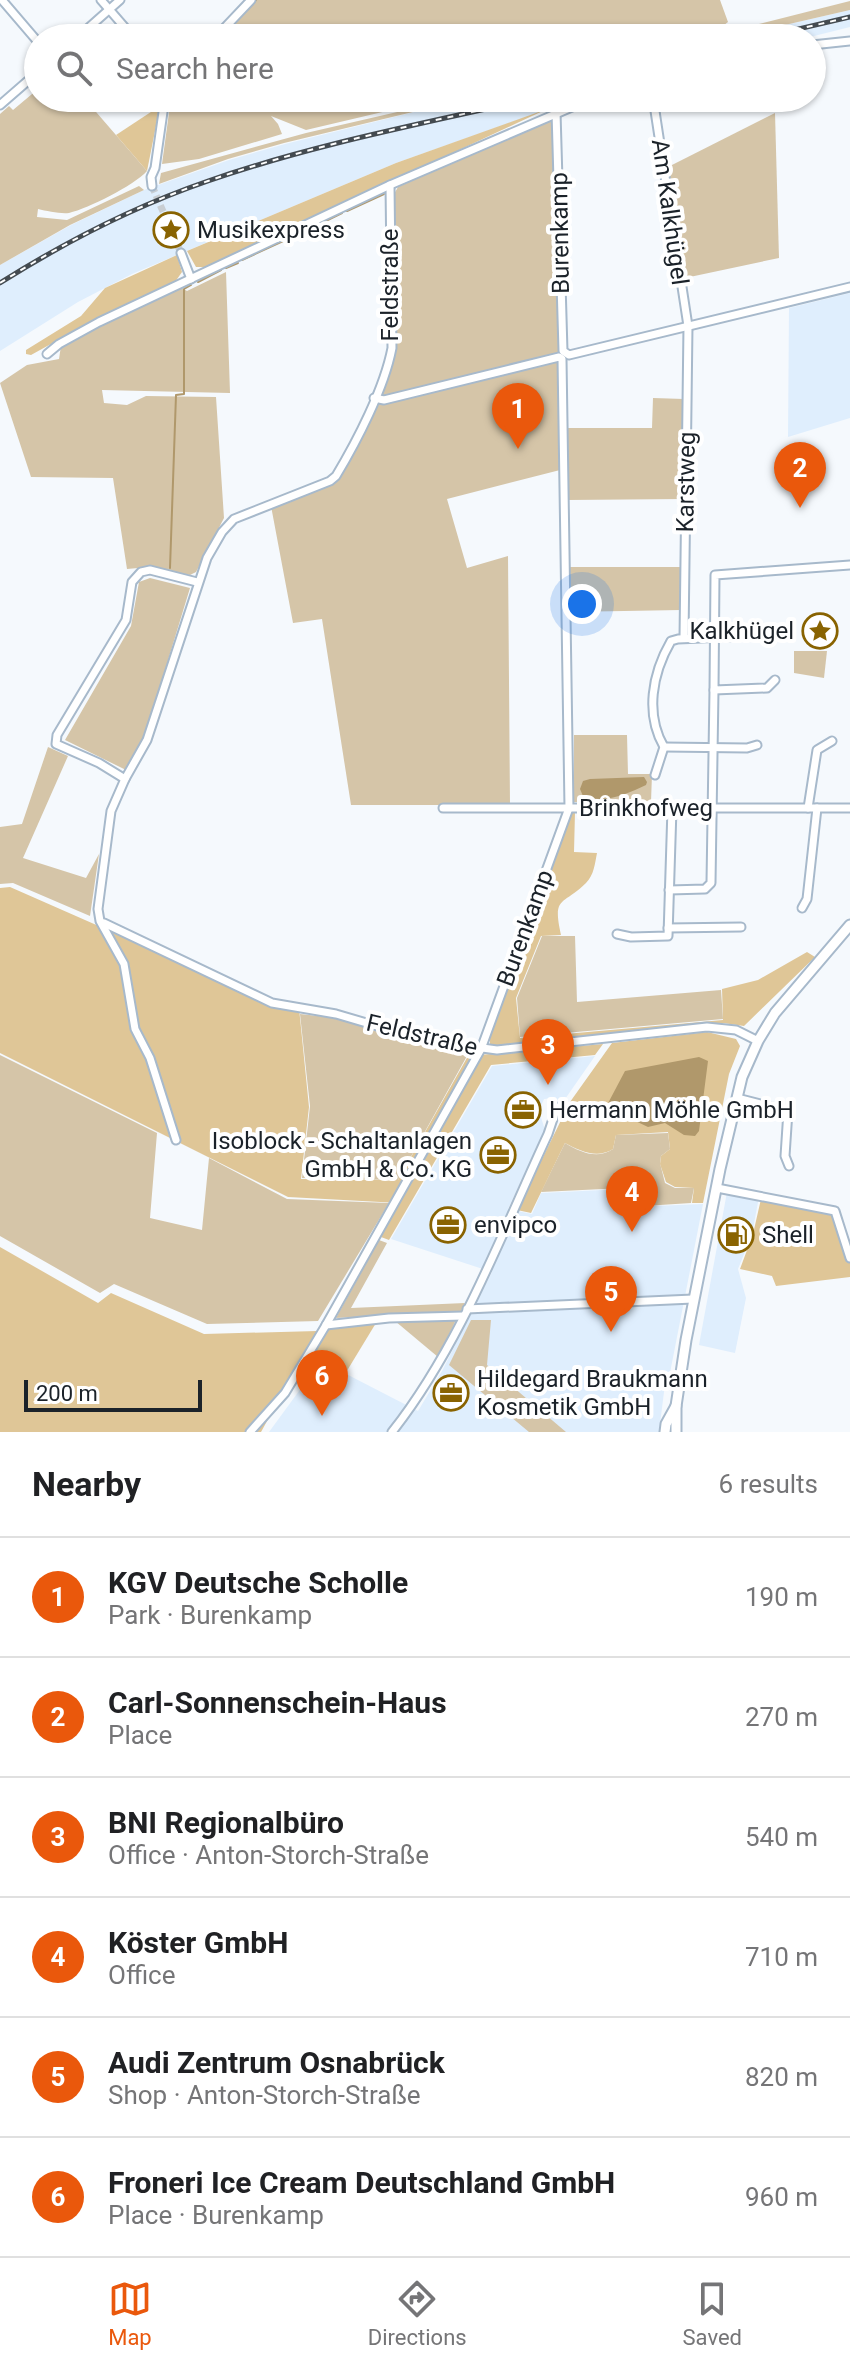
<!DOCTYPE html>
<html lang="en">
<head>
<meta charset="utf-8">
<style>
	:root { --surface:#fff; --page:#f2f2f2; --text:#202124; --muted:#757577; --line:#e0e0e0; --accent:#ea580c }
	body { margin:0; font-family:Roboto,sans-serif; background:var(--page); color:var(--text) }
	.scale { position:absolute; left:24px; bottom:20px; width:178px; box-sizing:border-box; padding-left:8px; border:4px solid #1b2229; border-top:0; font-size:22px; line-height:28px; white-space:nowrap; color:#1b2229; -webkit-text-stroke:6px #fff; paint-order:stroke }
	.you { position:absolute; left:582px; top:604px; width:28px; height:28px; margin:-20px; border:6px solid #fff; border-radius:50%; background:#1a73e8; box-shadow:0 0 0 12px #1a73e833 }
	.badge { display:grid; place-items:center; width:52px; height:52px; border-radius:50%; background:var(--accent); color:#fff; font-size:26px; font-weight:700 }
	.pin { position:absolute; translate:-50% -66px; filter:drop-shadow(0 2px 4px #0008) }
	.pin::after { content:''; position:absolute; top:42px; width:28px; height:24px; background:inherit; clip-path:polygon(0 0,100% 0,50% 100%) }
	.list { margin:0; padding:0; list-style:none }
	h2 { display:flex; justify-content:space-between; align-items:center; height:104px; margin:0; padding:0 32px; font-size:34px }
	h2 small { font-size:26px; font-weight:400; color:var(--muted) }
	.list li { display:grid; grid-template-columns:52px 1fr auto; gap:24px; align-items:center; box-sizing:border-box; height:120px; padding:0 32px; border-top:2px solid var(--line) }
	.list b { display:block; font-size:30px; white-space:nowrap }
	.list p { margin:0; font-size:26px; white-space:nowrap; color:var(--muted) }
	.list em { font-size:26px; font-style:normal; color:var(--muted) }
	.icon { flex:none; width:44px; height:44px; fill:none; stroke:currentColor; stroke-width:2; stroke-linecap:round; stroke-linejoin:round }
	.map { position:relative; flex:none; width:850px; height:1432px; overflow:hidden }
	.search { position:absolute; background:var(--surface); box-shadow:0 2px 6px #0004; left:24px; right:24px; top:24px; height:88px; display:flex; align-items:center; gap:20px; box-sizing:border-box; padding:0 28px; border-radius:44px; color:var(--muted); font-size:30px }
	.sheet { height:824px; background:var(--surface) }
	nav { display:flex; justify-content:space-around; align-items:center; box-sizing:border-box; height:112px; border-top:2px solid var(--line); background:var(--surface); font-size:22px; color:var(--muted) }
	nav a { display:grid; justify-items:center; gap:4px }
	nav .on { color:var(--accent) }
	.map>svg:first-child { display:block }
	.built { fill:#dfeefd }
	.green { fill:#d5c5a8 }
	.forest { fill:#dfc697 }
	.water { fill:#b0986b }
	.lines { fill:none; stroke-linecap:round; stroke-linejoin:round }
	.stream { stroke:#b0986b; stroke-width:2 }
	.minor-tunnel { stroke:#c9ced3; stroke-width:7; stroke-dasharray:7 3.5; stroke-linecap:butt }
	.minor-casing { stroke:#a7b9cb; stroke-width:11 }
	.tertiary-casing { stroke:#a7b9cb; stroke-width:13 }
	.minor { stroke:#fff; stroke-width:7 }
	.tertiary { stroke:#fff; stroke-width:9 }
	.rail-casing { stroke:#444b51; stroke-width:5 }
	.rail { stroke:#fff; stroke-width:2; stroke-dasharray:6; stroke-linecap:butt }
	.labels { text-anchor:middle; stroke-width:8; stroke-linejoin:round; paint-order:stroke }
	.street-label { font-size:24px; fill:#1b2229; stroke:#fff }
	.poi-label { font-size:24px; fill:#1b2229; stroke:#fff; text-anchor:start }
</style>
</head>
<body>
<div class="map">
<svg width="850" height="1432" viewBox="0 0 850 1432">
	<rect width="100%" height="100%" fill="#f5f9fd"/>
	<g class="built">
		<polygon points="850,10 850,27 806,38 729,38"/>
		<polygon points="471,98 580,98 396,163 132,274 78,302 0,351 0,265 71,225 144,190 229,160 285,144"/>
		<polygon points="850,293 850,418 788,437 789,308"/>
		<polygon points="595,1056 563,1102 554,1098 544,1099 539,1111 545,1130 508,1209 532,1214 541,1193 623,1189 629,1207 703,1204 669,1378 665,1384 659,1432 269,1432 321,1361 418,1411 442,1371 492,1272 391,1239 492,1066"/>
		<polygon points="727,1192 759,1197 752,1234 738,1269 746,1298 735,1353 699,1345"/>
	</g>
	<g class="green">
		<polygon points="254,0 720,0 728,22 719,29 690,38 220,38"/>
		<polygon points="850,1 850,10 729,38 703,38"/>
		<path d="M38,89V98H84L147,171C133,186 89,208 69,213C60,214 47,211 38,209L37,217L67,220L139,186L144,190L70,225L0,265V114L9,106L13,110Z"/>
		<polygon points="171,98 442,98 306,130 271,116 278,124 282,134 199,159 162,164"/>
		<polygon points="458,98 471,98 284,143 228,159 159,184 161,173 306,133"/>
		<polygon points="775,113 779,258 685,278 668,167"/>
		<polygon points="549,119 555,123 566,428 652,428 653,398 684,399 683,499 567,500 570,567 682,567 681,610 567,612 564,469 447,499 467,568 508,556 510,805 351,805 322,619 293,623 271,506 340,479 396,354 394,194 398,187"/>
		<polygon points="226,272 230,393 102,390 104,403 127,405 146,396 216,397 224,518 196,572 190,575 149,567 127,569 113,478 31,477 0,383 27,365 59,359 61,346 101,324 180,287 187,291"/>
		<polygon points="150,578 190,588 144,739 126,770 65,740 131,626 139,582"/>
		<polygon points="794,651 827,651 824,678 794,673"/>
		<polygon points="574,735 627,735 628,774 652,774 651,802 574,802"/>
		<polygon points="48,747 68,756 23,858 86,878 99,854 90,916 13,883 0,884 0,827 22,824"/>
		<polygon points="542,936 575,936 577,1002 721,990 723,1019 520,1037 517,998"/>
		<polygon points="300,1014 336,1018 393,1037 467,1056 398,1180 302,1178 310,1106"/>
		<polygon points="0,1055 157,1133 150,1218 202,1230 209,1158 287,1199 389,1203 318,1321 207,1324 114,1284 100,1293 0,1236"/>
		<path d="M668,1133L670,1149L661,1156L660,1163L665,1183L675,1188H694L691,1203L629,1207L624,1188L541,1192L565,1143C580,1152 597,1160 613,1149L616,1135Z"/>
		<polygon points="379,1240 387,1243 351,1308 465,1303 461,1311 336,1318"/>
		<polygon points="456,1320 438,1357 395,1321"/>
		<polygon points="471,1320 491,1320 487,1365 566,1432 529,1432 449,1365"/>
	</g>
	<g class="forest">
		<polygon points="160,106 147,171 116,135"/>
		<polygon points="547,109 208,267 196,267 187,251 396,163"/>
		<polygon points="177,255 182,272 175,282 98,318 31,355 26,354 26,350 81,316 105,288"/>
		<path d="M572,812H575L574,852L597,853C595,863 594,875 586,883C563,906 552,895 561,935L541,936L516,998L520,1038L723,1020L722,989L758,980L807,952L815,957L744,1026L723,1023L496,1046L490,1044V1038Z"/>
		<polygon points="10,887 267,1000 299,1008 309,1107 301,1179 398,1180 468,1056 603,1044 595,1055 491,1065 389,1240 381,1237 399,1203 288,1197 0,1053 0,888"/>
		<path d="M707,1032L736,1039L740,1046L729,1074L703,1203H692L694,1188L675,1187L666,1182L660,1164L661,1156L670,1149L668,1132L616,1135L613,1149C597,1159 580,1151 565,1143L531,1213L517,1210L570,1102L612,1043Z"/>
		<polygon points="761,1199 835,1214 846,1257 850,1257 850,1277 776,1286 772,1276 740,1269 753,1234"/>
		<polygon points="0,1247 98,1303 111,1293 204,1334 317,1331 261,1432 0,1432"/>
		<polygon points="376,1323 345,1374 310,1358 328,1328"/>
	</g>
	<g class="water">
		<path d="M644,777L647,782L646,785C627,794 605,804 583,796L580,789L583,781L590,779Z"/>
		<polygon points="699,1057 708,1061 699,1131 695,1136 684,1135 665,1123 648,1127 606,1107 625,1071"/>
	</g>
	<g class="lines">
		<g class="stream">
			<polyline points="254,2 256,0"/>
			<polyline points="247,10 253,4"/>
			<polyline points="347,211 384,194"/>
			<polyline points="299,234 342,213"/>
			<polyline points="242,260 294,236"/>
			<polyline points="226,268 238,263"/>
			<polyline points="198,282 221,270"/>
			<polyline points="170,568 176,395 184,394 184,289 191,285"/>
		</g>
		<polyline class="minor-tunnel" points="152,186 181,253"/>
		<defs>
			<g id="minor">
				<polyline points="2,0 38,42"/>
				<polyline points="101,0 134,38"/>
				<polyline points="77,38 120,0"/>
				<polyline points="215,38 251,0"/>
				<polyline points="812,45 850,41"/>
				<polyline points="653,98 688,326 684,638"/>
				<polyline points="0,105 38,72"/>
				<polyline points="556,112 563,351 569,355 850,287"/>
				<polyline points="152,186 151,177 155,168 165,98"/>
				<polyline points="181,253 191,279"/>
				<polyline points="47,354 59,344 99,322 390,185 593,98"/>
				<polyline points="775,680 767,688 714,690 715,575 850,565"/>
				<polyline points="664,747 747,748 757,745"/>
				<path d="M655,775L664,747C645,714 652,674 671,641L678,639L767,635"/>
				<polyline points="125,779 99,763 56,744 57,735 126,620 132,582 141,572 150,570 197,582"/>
				<polyline points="443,808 850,808"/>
				<polyline points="808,808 817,750 832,741"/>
				<polyline points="669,890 705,889 711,883 714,690"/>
				<polyline points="802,908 807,899 817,808"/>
				<polyline points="104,923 272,1003 336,1014 424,1040 497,1050 707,1027 736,1030 758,1041"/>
				<polyline points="668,928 741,927"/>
				<polyline points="617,934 631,937 668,936 672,808"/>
				<polyline points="737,1098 788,1111 785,1156 789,1166"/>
				<path d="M176,1140L150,1058L135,1029L124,964L100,921L98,909L111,811L125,779L147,740L207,558L222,532L234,519L330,481L336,476C357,441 384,389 392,348L390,185"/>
				<polyline points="717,1188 835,1211 850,1258"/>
				<polyline points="467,1309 693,1299"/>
				<polyline points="326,1325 389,1318 463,1316"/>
				<polyline points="250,1432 285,1393 326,1325 481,1049 569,808 562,359 559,357 384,400 374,398"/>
				<path d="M392,1432C460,1346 502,1233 548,1134L557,1107"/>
			</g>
			<g id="tertiary">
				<polyline points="665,1432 666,1424 676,1406"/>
				<polyline points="676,1432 676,1406 686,1340 720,1169 742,1077 758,1041 775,1013 850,925"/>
			</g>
		</defs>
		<use href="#minor" class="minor-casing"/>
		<use href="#tertiary" class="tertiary-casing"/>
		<use href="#minor" class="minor"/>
		<use href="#tertiary" class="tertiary"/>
		<defs>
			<g id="rail">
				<polyline points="760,38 850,17"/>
				<path d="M0,283C65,242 135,206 208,181C314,144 426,123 535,98"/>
			</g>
		</defs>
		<use href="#rail" class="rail-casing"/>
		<use href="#rail" class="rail"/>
	</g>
	<defs>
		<symbol id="sight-ring" viewBox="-11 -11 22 22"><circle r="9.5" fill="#fff" stroke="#896301" stroke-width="1.5"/><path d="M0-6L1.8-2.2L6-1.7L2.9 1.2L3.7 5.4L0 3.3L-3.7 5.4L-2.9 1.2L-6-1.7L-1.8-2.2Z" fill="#896301"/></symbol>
		<symbol id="office-ring" viewBox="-11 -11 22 22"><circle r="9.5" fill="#fff" stroke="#896301" stroke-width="1.5"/><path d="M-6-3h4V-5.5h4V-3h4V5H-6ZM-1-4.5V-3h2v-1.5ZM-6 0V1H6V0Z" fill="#896301"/></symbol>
		<symbol id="fuel-ring" viewBox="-11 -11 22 22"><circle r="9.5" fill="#fff" stroke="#896301" stroke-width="1.5"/><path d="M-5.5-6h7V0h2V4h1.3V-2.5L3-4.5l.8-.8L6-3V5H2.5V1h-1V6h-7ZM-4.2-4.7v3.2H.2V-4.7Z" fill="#896301"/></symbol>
	</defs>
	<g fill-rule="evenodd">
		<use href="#sight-ring" x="151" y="210" width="40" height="40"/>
		<use href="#sight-ring" x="800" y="611" width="40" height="40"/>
		<use href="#office-ring" x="503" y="1090" width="40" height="40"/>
		<use href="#office-ring" x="478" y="1135" width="40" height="40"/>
		<use href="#office-ring" x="428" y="1205" width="40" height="40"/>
		<use href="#fuel-ring" x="716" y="1215" width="40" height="40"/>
		<use href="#office-ring" x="431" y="1373" width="40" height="40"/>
	</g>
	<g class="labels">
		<g class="street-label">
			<text transform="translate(670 212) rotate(82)" y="8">Am Kalkhügel</text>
			<text transform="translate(560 233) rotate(-91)" y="8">Burenkamp</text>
			<text transform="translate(390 285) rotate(-90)" y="8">Feldstraße</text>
			<text transform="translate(686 482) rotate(-89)" y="8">Karstweg</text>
			<text x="646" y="816">Brinkhofweg</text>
			<text transform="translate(525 928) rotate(-70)" y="8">Burenkamp</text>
			<text transform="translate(422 1035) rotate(13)" y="8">Feldstraße</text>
		</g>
		<g class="poi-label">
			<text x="197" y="238">Musikexpress</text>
			<text x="794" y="639" text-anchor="end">Kalkhügel</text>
			<text x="549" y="1118">Hermann Möhle GmbH</text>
			<text x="472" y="1149" text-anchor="end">Isoblock - Schaltanlagen<tspan x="472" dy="28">GmbH &amp; Co. KG</tspan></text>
			<text x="474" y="1233">envipco</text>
			<text x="762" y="1243">Shell</text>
			<text x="477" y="1387">Hildegard Braukmann<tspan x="477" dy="28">Kosmetik GmbH</tspan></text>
		</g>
	</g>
</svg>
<div class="scale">200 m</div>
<div class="you"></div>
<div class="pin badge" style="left:518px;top:449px">1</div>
<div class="pin badge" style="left:800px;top:508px">2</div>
<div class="pin badge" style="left:548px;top:1085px">3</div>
<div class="pin badge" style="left:632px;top:1232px">4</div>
<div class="pin badge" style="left:611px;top:1332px">5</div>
<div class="pin badge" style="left:322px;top:1416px">6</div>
<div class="search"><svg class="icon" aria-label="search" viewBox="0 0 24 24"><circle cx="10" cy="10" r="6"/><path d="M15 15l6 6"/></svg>Search here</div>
</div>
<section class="sheet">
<h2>Nearby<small>6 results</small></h2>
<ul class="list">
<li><span class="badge">1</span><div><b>KGV Deutsche Scholle</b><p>Park · Burenkamp</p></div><em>190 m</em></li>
<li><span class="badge">2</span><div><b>Carl-Sonnenschein-Haus</b><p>Place</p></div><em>270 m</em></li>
<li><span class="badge">3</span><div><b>BNI Regionalbüro</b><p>Office · Anton-Storch-Straße</p></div><em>540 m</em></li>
<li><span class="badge">4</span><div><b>Köster GmbH</b><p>Office</p></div><em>710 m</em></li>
<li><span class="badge">5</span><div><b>Audi Zentrum Osnabrück</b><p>Shop · Anton-Storch-Straße</p></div><em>820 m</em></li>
<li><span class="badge">6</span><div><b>Froneri Ice Cream Deutschland GmbH</b><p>Place · Burenkamp</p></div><em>960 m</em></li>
</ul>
</section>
<nav>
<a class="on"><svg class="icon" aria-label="map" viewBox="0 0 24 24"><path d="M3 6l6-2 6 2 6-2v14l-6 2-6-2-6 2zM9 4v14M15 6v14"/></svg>Map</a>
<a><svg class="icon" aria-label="directions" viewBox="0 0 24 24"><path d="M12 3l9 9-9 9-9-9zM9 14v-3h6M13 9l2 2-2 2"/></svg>Directions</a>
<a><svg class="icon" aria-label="saved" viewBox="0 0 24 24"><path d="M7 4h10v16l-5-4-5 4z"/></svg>Saved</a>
</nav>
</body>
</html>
